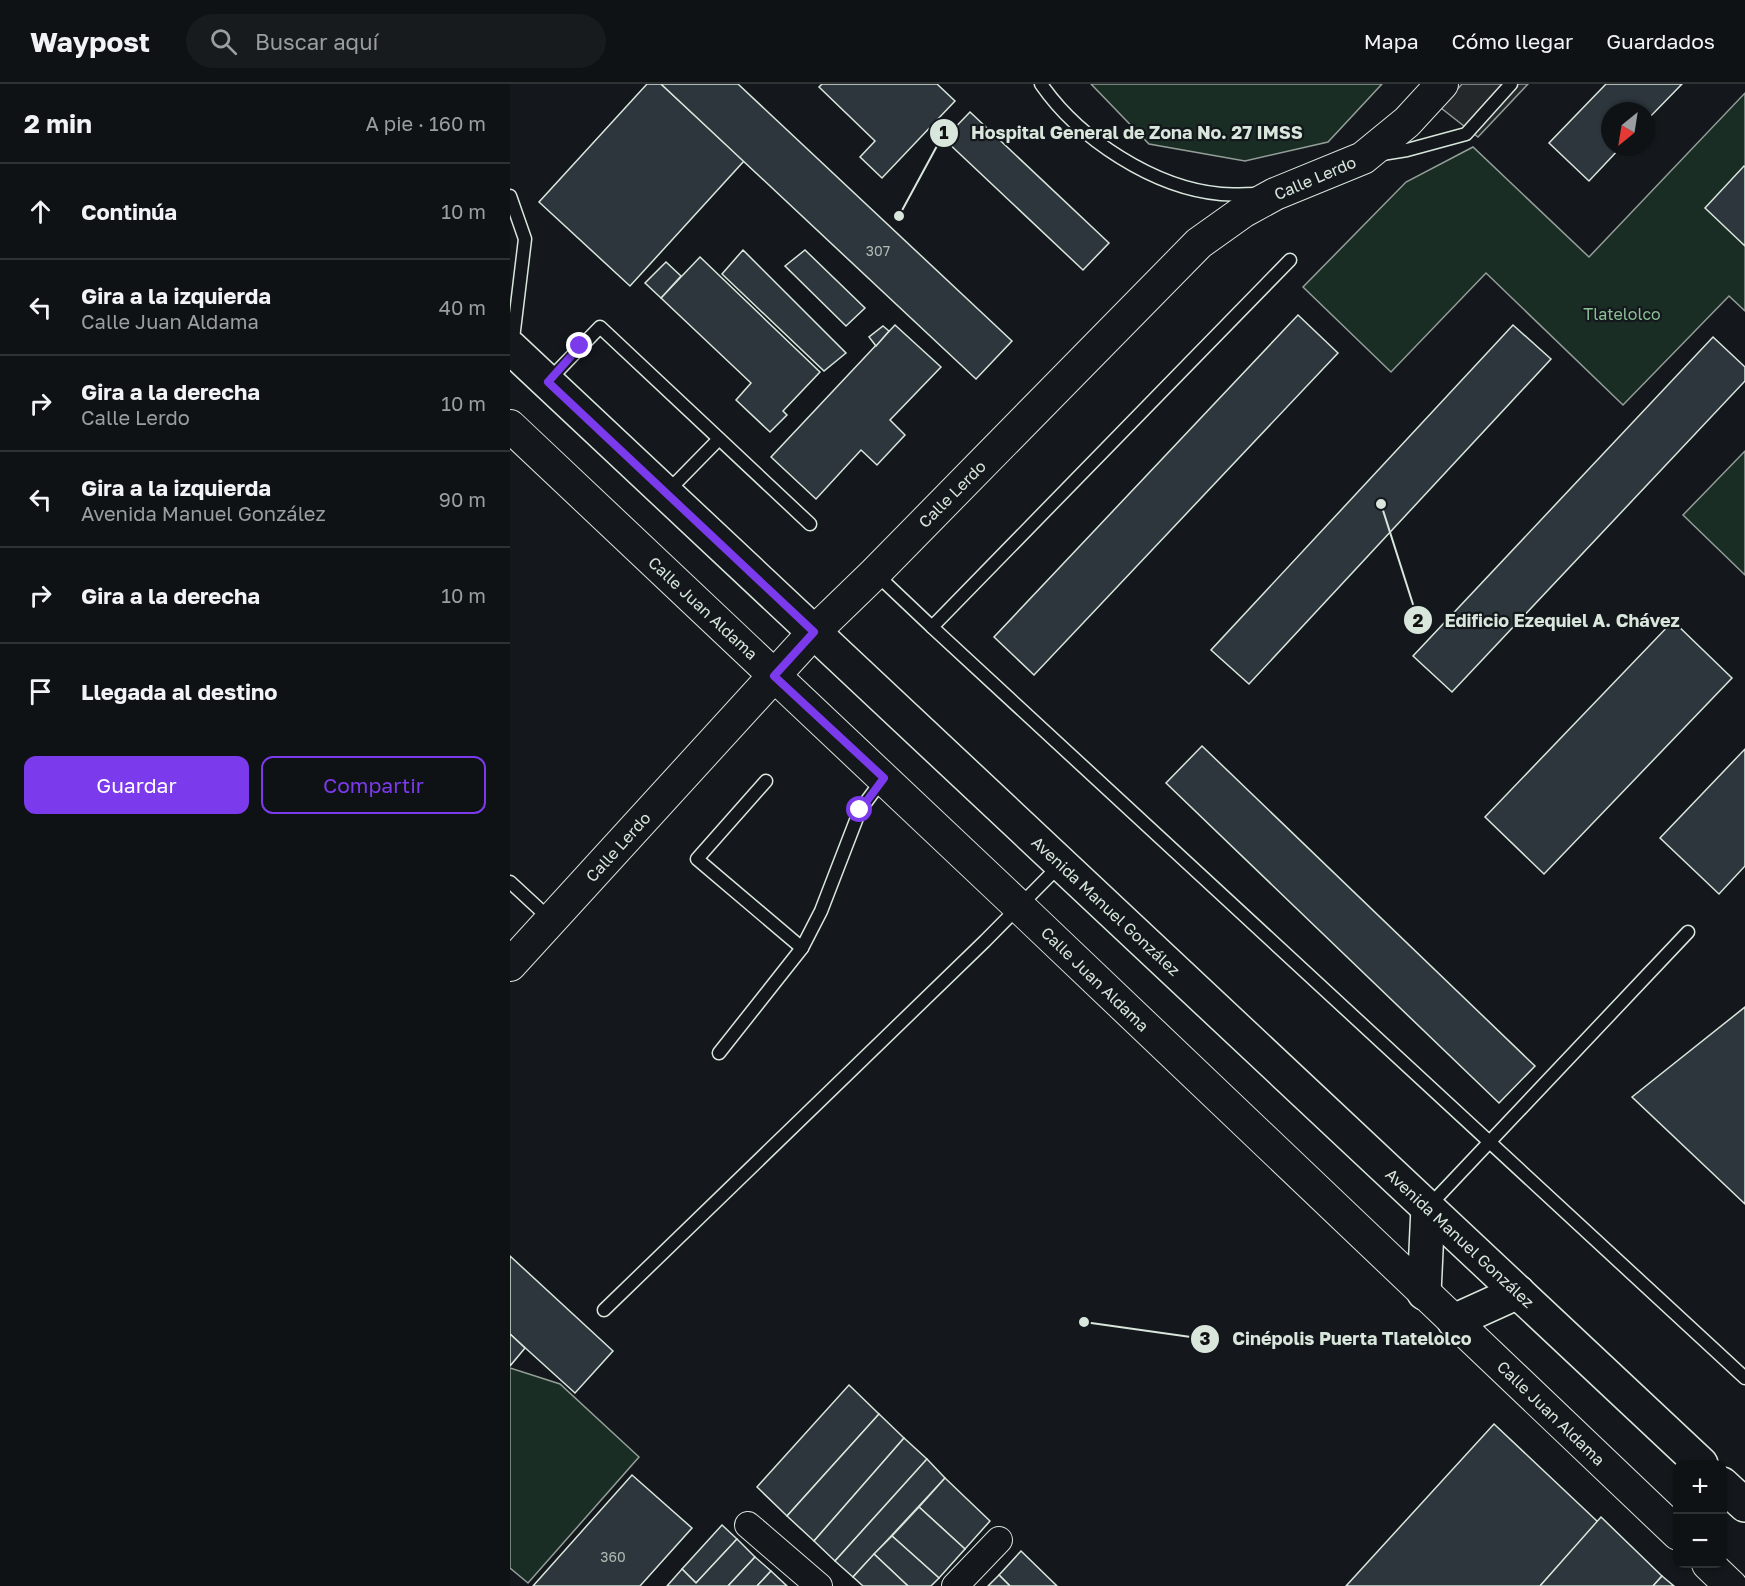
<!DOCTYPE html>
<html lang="es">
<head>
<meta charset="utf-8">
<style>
	:root { --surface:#0f1215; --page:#181b1e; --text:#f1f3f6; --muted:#9b9ea0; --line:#2f3234; --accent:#7c3aed }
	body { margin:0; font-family:"Golos Text",sans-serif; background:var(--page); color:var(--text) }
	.controls { position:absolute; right:18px; bottom:18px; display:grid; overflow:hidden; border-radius:12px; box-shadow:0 2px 4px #0004 }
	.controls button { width:54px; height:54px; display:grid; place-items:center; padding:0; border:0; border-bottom:2px solid var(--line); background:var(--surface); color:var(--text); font:30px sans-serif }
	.compass { position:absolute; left:1091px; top:18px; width:54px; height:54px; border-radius:50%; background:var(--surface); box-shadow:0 2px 4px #0004; rotate:210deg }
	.stop { position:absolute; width:18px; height:18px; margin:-14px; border:4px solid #7c3aed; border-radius:50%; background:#fff }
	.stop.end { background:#7c3aed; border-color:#fff; box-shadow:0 2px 6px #0008 }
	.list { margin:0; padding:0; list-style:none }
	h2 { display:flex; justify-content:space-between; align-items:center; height:78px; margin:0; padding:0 24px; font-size:26px }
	h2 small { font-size:20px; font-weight:400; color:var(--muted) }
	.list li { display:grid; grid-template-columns:39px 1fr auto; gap:18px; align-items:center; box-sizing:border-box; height:96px; padding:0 24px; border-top:2px solid var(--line) }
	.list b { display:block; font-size:22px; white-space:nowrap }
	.list p { margin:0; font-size:20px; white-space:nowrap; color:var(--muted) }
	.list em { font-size:20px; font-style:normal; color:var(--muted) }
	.actions { display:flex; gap:12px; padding:18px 24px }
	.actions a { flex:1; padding:14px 0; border:2px solid var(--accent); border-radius:12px; text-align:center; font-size:21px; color:var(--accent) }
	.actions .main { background:var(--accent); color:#fff }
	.icon { flex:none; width:33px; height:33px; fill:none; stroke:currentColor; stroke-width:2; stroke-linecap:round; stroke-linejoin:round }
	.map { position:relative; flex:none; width:1235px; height:1502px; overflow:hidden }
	header { display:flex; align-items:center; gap:36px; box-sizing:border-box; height:84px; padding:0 30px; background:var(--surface); border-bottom:2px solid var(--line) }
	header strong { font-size:28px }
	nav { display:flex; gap:33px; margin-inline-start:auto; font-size:21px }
	.search { width:420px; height:54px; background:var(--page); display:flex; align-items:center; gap:15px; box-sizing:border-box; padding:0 21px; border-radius:33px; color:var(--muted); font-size:22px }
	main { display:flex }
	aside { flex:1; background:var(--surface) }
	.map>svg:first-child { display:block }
	.green { fill:#1a2d24; stroke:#939e99; stroke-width:1.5 }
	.parking { fill:#24282b; stroke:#939e99; stroke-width:1.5 }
	.building { fill:#2c363c; stroke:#d8e6dc; stroke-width:1.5 }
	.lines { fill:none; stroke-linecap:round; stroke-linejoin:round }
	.service-casing { stroke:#d8e6dc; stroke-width:15 }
	.minor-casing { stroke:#d8e6dc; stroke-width:28 }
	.tertiary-casing { stroke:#d8e6dc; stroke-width:34 }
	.secondary-casing { stroke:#d8e6dc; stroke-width:36 }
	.service { stroke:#14181c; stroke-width:12 }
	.minor { stroke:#14181c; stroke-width:26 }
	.tertiary { stroke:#14181c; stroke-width:32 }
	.secondary { stroke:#14181c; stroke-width:33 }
	.route { stroke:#7c3aed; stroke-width:8 }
	.labels { text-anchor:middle; stroke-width:4.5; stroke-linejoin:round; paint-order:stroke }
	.number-label { font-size:14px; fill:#adbab4 }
	.street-label { font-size:16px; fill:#d8e6dc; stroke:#14181c }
	.park-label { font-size:16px; fill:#8ac095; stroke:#14181c }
	.leader { fill:none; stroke:#d8e6dc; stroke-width:2 }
	.callout-dot { fill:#d8e6dc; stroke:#14181c; stroke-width:2 }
	.mark-label { font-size:18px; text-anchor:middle; font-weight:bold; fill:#111 }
	.callout-label { font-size:18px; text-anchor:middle; font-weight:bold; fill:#d8e6dc; stroke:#14181c; stroke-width:4.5; stroke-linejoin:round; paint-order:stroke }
</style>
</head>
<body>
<header>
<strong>Waypost</strong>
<div class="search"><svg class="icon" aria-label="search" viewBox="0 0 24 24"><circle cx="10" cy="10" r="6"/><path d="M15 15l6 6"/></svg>Buscar aquí</div>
<nav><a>Mapa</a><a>Cómo llegar</a><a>Guardados</a></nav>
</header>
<main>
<aside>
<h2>2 min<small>A pie · 160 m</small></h2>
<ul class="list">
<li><svg class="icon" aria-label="ahead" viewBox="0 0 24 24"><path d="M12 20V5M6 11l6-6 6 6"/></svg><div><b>Continúa</b></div><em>10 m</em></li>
<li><svg class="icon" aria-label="left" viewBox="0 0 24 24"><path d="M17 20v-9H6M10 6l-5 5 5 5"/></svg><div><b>Gira a la izquierda</b><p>Calle Juan Aldama</p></div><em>40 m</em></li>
<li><svg class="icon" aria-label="right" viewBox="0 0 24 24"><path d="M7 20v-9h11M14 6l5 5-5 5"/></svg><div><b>Gira a la derecha</b><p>Calle Lerdo</p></div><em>10 m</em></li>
<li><svg class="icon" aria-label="left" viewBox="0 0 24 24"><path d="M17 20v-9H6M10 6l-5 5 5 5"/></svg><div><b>Gira a la izquierda</b><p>Avenida Manuel González</p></div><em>90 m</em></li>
<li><svg class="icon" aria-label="right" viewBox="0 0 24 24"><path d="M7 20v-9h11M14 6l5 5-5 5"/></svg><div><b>Gira a la derecha</b></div><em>10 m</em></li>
<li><svg class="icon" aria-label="arrive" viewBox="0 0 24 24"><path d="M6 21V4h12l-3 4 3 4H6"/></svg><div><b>Llegada al destino</b></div></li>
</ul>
<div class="actions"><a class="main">Guardar</a><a>Compartir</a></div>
</aside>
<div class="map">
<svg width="1235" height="1502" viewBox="0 0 1235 1502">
	<rect width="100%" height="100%" fill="#14181c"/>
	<g class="green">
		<polygon points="581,0 872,0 818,58 735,77 639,60"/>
		<polygon points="1235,9 1235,227 1219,212 1113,321 976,189 881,288 793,203 896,98 963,63 1079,173"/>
		<polygon points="1235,367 1235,491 1173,431"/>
		<polygon points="0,1284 50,1300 129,1373 18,1499 0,1484"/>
	</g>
	<polygon class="parking" points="952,0 1018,0 968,53 931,24"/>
	<g class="building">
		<polygon points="137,0 151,0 234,77 120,202 29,118"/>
		<polygon points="151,0 228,0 502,257 466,295"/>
		<polygon points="312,0 427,0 445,17 372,94 350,73 365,57 309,3"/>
		<polygon points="1096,0 1172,0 1136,37 1136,27 1100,27 1100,63 1111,63 1079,97 1039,59"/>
		<polygon points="460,28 599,159 573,186 434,55"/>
		<polygon points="1234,82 1235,83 1235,162 1195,124"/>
		<polygon points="233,166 336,269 314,287 212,190"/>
		<polygon points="295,166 355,224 336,242 275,182"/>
		<polygon points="190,173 310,288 273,327 277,331 260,348 226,316 241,299 151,214"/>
		<polygon points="156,178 171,192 151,214 135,199"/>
		<polygon points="788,231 828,269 524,591 484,553"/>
		<polygon points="385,241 431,283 380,336 395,351 367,381 351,366 306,415 261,373"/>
		<polygon points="1003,241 1041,275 739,600 701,566"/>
		<polygon points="373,242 379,247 366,262 359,253"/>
		<polygon points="1203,253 1235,283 1235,297 942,608 903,572"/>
		<polygon points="1163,537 1222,594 1034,790 975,733"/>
		<polygon points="692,662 1025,982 989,1019 656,699"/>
		<polygon points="1235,665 1235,782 1209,810 1150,754"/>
		<polygon points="1235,923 1235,1120 1122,1013"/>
		<polygon points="0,1172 103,1267 65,1309 0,1250"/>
		<polygon points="0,1250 15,1264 0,1282"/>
		<polygon points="339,1301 369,1330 277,1432 247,1403"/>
		<polygon points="369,1330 394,1354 304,1457 277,1432"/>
		<polygon points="984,1340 1088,1438 1030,1502 836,1502"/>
		<polygon points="394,1354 417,1375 325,1477 304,1457"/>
		<polygon points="417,1375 435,1394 343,1493 325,1477"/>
		<polygon points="122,1391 182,1444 130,1502 23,1502"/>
		<polygon points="435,1394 480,1437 455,1465 409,1423"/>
		<polygon points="409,1423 455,1465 429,1494 382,1452"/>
		<polygon points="1091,1433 1152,1492 1143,1502 1030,1502"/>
		<polygon points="212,1441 227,1455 186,1499 172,1485"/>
		<polygon points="382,1452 429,1494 421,1502 398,1502 364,1470"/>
		<polygon points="227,1455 245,1473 218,1502 157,1502 172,1485 186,1499"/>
		<polygon points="511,1467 547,1502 500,1502 489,1491"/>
		<polygon points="364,1470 398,1502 353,1502 343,1493"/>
		<polygon points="245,1473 261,1487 247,1502 218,1502"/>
		<polygon points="261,1487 277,1502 247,1502"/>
		<polygon points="489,1491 500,1502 478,1502"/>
		<polygon points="1152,1492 1164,1502 1143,1502"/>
	</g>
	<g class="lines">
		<defs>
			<g id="service">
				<path d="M531,0C569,55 644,104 711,110C723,111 736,110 748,110"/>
				<polyline points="872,70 897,66 956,50 1001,0"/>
				<polyline points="0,112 15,155 2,263"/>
				<polyline points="780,176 422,543 1235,1294"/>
				<polyline points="38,297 90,243 300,440"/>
				<polyline points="157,408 209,355"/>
				<polyline points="366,490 422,543"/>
				<polyline points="256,697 187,775 292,864 311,827 350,726 373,695"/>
				<polyline points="0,798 40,835"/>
				<polyline points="209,969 292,864"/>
				<polyline points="919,1122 1178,848"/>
				<polyline points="94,1226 475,857 550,781"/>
			</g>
			<g id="minor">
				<polyline points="238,1441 309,1502"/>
				<polyline points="445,1502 489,1456"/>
			</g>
			<g id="tertiary">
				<polyline points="0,342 518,831 1168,1450"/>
				<polyline points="0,881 304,548 365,489 689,159 734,127 765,110 853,74 897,38 932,0"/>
				<polyline points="1198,1480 1221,1502"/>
			</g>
			<g id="secondary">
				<polyline points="0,263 1191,1380"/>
				<polyline points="914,1209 918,1124"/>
				<polyline points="944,1237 1008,1208"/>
				<polyline points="1212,1400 1235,1421"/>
			</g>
		</defs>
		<use href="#service" class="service-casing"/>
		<use href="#minor" class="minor-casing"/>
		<use href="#tertiary" class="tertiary-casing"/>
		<use href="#secondary" class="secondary-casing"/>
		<use href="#service" class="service"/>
		<use href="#minor" class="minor"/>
		<use href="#tertiary" class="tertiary"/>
		<use href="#secondary" class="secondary"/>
	</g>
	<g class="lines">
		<polyline class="route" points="70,262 38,298 304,548 264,592 374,694 350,726"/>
	</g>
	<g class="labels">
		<g class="number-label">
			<text x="368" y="172">307</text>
			<text x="103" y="1478">360</text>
		</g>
		<g class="street-label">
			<text transform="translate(805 94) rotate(-23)" y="6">Calle Lerdo</text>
			<text transform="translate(442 410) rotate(-45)" y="6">Calle Lerdo</text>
			<text transform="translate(193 524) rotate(43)" y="6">Calle Juan Aldama</text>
			<text transform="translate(108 763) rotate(-48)" y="6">Calle Lerdo</text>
			<text transform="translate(596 822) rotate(43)" y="6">Avenida Manuel González</text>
			<text transform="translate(585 895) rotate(44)" y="6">Calle Juan Aldama</text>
			<text transform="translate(950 1154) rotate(43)" y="6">Avenida Manuel González</text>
			<text transform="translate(1041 1329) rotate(44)" y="6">Calle Juan Aldama</text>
		</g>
		<g class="park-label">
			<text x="1112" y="236">Tlatelolco</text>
		</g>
	</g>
	<path class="leader" d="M389 132L434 49M871 420L908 536M574 1238L695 1255"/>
	<g class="callout-dot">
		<circle cx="389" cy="132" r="6"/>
		<circle cx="871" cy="420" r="6"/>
		<circle cx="574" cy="1238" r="6"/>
		<circle cx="434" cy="49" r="15"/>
		<circle cx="908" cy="536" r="15"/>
		<circle cx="695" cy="1255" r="15"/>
	</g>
	<g class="mark-label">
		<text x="434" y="55">1</text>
		<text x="908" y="543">2</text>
		<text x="695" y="1261">3</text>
	</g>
	<g class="callout-label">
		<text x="627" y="55">Hospital General de Zona No. 27 IMSS</text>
		<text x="1052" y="543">Edificio Ezequiel A. Chávez</text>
		<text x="842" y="1261">Cinépolis Puerta Tlatelolco</text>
	</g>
</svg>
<div class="controls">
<button>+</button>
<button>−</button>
</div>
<svg class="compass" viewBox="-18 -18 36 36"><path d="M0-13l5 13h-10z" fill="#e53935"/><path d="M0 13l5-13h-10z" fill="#9b9ea0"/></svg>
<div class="stop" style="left:350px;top:726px"></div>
<div class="stop end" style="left:70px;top:262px"></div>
</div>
</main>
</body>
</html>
